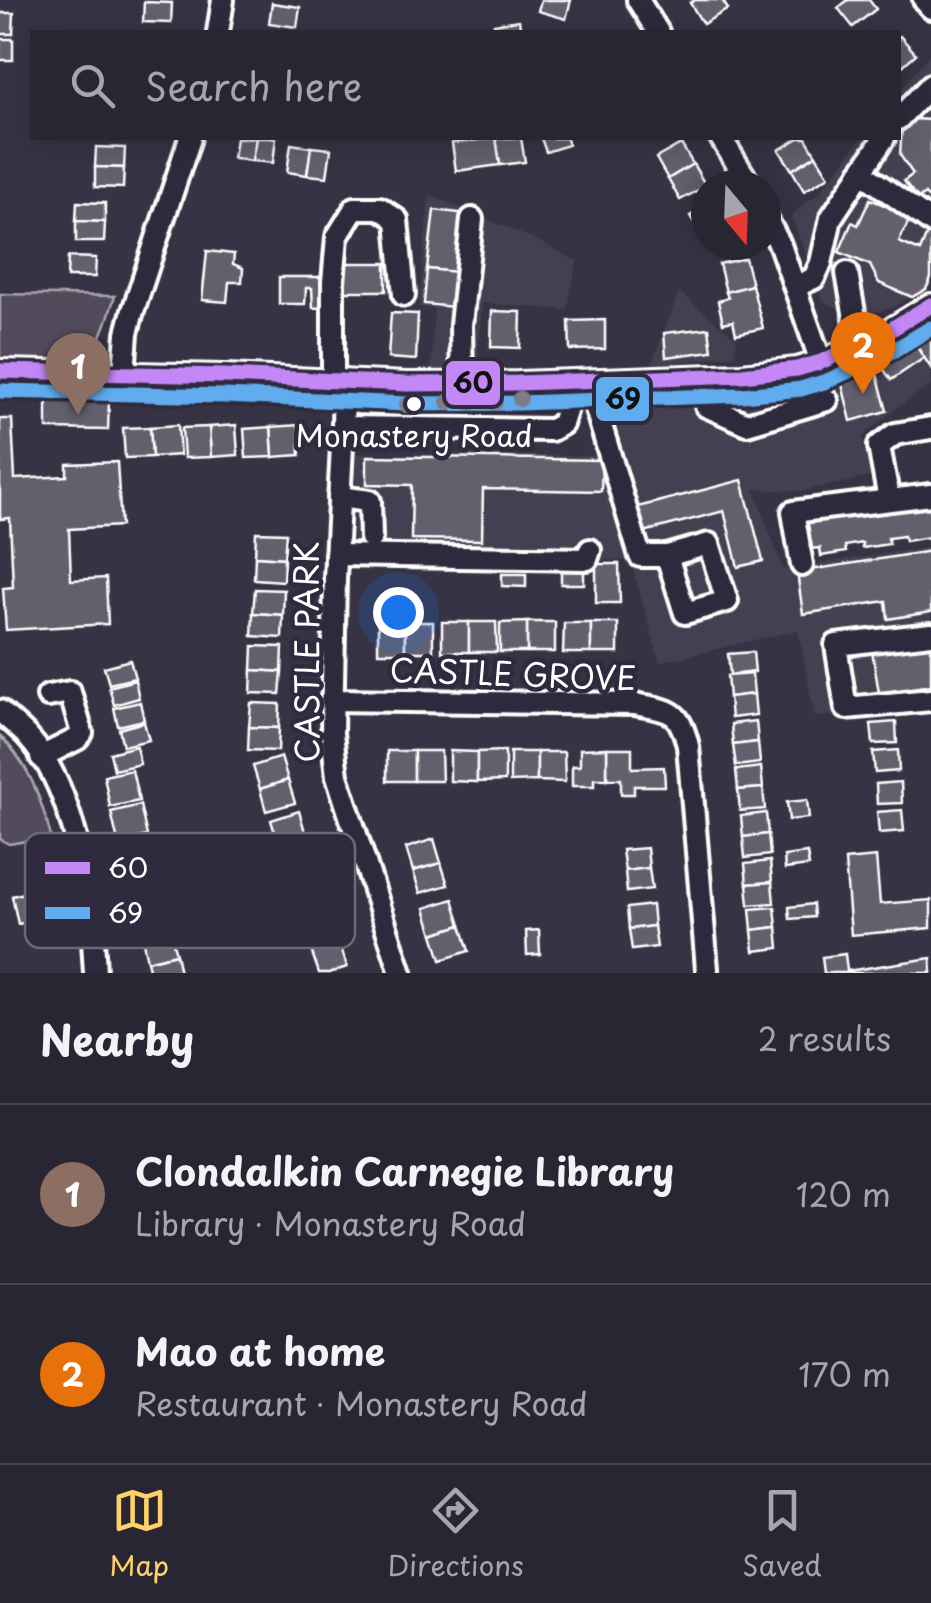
<!DOCTYPE html>
<html lang="en">
<head>
<meta charset="utf-8">
<style>
	:root { --surface:#292634; --page:#353240; --text:#f1f3f6; --muted:#a5a5ac; --line:#45434f; --accent:#ffd166 }
	body { margin:0; font-family:"Playpen Sans",sans-serif; background:var(--page); color:var(--text) }
	.compass { position:absolute; left:691px; top:170px; width:90px; height:90px; border-radius:50%; background:var(--surface); box-shadow:0 5px 25px #0003; rotate:161deg }
	.you { position:absolute; left:398px; top:612px; width:35px; height:35px; margin:-25px; border:8px solid #fff; border-radius:50%; background:#1a73e8; box-shadow:0 0 0 15px #1a73e833 }
	.badge { display:grid; place-items:center; width:65px; height:65px; border-radius:50%; background:var(--accent); color:#fff; font-size:32px; font-weight:700 }
	.pin { position:absolute; translate:-50% -82px; filter:drop-shadow(0 2px 5px #0008) }
	.pin::after { content:''; position:absolute; top:52px; width:35px; height:30px; background:inherit; clip-path:polygon(0 0,100% 0,50% 100%) }
	.list { margin:0; padding:0; list-style:none }
	h2 { display:flex; justify-content:space-between; align-items:center; height:130px; margin:0; padding:0 40px; font-size:42px }
	h2 small { font-size:32px; font-weight:400; color:var(--muted) }
	.list li { display:grid; grid-template-columns:65px 1fr auto; gap:30px; align-items:center; box-sizing:border-box; height:180px; padding:0 40px; border-top:2px solid var(--line) }
	.list b { display:block; font-size:38px; white-space:nowrap }
	.list p { margin:0; font-size:32px; white-space:nowrap; color:var(--muted) }
	.list em { font-size:32px; font-style:normal; color:var(--muted) }
	.icon { flex:none; width:55px; height:55px; fill:none; stroke:currentColor; stroke-width:2; stroke-linecap:round; stroke-linejoin:round }
	.map { position:relative; flex:none; width:931px; height:973px; overflow:hidden }
	.search { position:absolute; background:var(--surface); box-shadow:0 5px 25px #0003; left:30px; right:30px; top:30px; height:110px; display:flex; align-items:center; gap:25px; box-sizing:border-box; padding:0 35px; border-radius:0px; color:var(--muted); font-size:38px }
	.sheet { height:490px; background:var(--surface) }
	nav { display:flex; justify-content:space-around; align-items:center; box-sizing:border-box; height:140px; border-top:2px solid var(--line); background:var(--surface); font-size:28px; color:var(--muted) }
	nav a { display:grid; justify-items:center; gap:5px }
	nav .on { color:var(--accent) }
	.map>svg:first-child { display:block }
	.built { fill:#444051 }
	.green { fill:#514c5c; stroke:#a8a6ae; stroke-width:2.5 }
	.building { fill:#635f6d; stroke:#fff; stroke-width:2.5 }
	.lines { fill:none; stroke-linecap:round; stroke-linejoin:round }
	.minor-casing { stroke:#fff; stroke-width:28 }
	.minor { stroke:#2f2a3d; stroke-width:20 }
	.bus-1-casing { stroke:#2f2a3d; stroke-width:22 }
	.bus-2-casing { stroke:#2f2a3d; stroke-width:22 }
	.bus-1 { stroke:#c388f6; stroke-width:15 }
	.bus-2 { stroke:#60acee; stroke-width:15 }
	.tree { fill:#7e7c88 }
	.bus-dot { fill:#fff; stroke:#2f2a3d; stroke-width:4 }
	.labels { text-anchor:middle; stroke-width:9; stroke-linejoin:round; paint-order:stroke }
	.bus-label { font-size:30px; fill:#fff; stroke:#2f2a3d }
	.street-label { font-size:32px; fill:#fff; stroke:#2f2a3d }
	.key { fill:#2f2a3d; stroke:#6d6a77; stroke-width:2.5 }
	.key-label { font-size:28px; fill:#fff }
	.line-badge { stroke:#2f2a3d; stroke-width:4 }
	.pale-badge-label { font-size:28px; text-anchor:middle; font-weight:bold; fill:#111 }
</style>
</head>
<body>
<div class="map">
<svg width="931" height="973" viewBox="0 0 931 973">
	<rect width="100%" height="100%" fill="#373345"/>
	<filter id="ink" filterUnits="userSpaceOnUse"><feTurbulence type="fractalNoise" baseFrequency=".01" numOctaves="2"/><feDisplacementMap in="SourceGraphic" scale="20" xChannelSelector="R" yChannelSelector="G"/><feConvolveMatrix kernelMatrix="1 2 1 2 8 2 1 2 1" color-interpolation-filters="sRGB"/></filter>
	<g filter="url(#ink)">
		<g class="built">
			<polygon points="931,52 931,286 895,306 876,313 862,315 846,312 823,301 791,215 819,193 862,138 898,138 899,92"/>
			<polygon points="429,195 531,238 577,261 567,310 482,303 477,369 431,369 434,309 419,307"/>
			<polygon points="679,292 737,339 734,355 651,366"/>
			<polygon points="931,331 931,385 898,407 862,437 875,476 803,491 754,489 783,569 931,547 931,711 815,717 798,630 660,662 630,560 353,559 356,454 605,456 591,405 782,393 873,363"/>
		</g>
		<g class="green">
			<path d="M0,294L115,296C108,316 102,349 80,358C68,363 17,358 0,358Z"/>
			<path d="M0,736C29,763 41,799 51,837L9,844L0,839Z"/>
		</g>
		<g class="building">
			<polygon points="541,0 571,0 566,19 538,11"/>
			<polygon points="695,0 722,0 728,9 703,24 690,3"/>
			<polygon points="848,0 869,0 876,9 853,27 838,8"/>
			<polygon points="144,2 172,3 171,23 143,22"/>
			<polygon points="272,3 300,7 297,27 269,23"/>
			<polygon points="0,13 14,13 13,34 0,34"/>
			<polygon points="519,20 521,32 496,32 494,24"/>
			<polygon points="900,36 916,54 898,70 898,37"/>
			<rect x="0" y="39" width="13" height="21"/>
			<polygon points="911,119 931,120 931,201 925,194 918,199 904,181 913,174 900,155 902,126"/>
			<polygon points="236,138 256,138 252,161 233,158"/>
			<polygon points="256,138 276,138 273,163 252,161"/>
			<polygon points="496,138 521,138 525,162 500,165"/>
			<polygon points="496,138 500,165 456,171 452,143"/>
			<polygon points="541,138 566,138 568,145 546,152"/>
			<polygon points="799,138 806,138 816,155 792,170 779,150"/>
			<polygon points="291,144 311,147 307,175 287,172"/>
			<polygon points="681,144 693,164 668,179 656,158"/>
			<polygon points="96,147 125,148 124,168 95,167"/>
			<polygon points="311,147 331,149 327,177 307,175"/>
			<polygon points="816,155 829,176 804,191 792,170"/>
			<polygon points="693,164 706,186 680,200 668,179"/>
			<polygon points="95,167 124,168 123,188 95,187"/>
			<polygon points="870,199 911,216 899,242 920,251 927,234 931,236 931,278 926,289 912,297 879,283 870,265 839,252 852,222 858,225"/>
			<polygon points="77,202 105,203 105,222 76,221"/>
			<polygon points="706,207 706,234 702,236 690,216"/>
			<polygon points="434,210 468,214 462,273 427,269"/>
			<polygon points="76,221 105,222 104,242 76,242"/>
			<polygon points="207,251 234,254 233,264 243,268 242,282 229,282 227,302 202,300"/>
			<polygon points="68,257 96,258 95,277 67,277"/>
			<polygon points="745,258 752,285 726,292 719,264"/>
			<rect x="340" y="263" width="46" height="28"/>
			<polygon points="427,269 457,272 453,307 424,304"/>
			<polygon points="279,277 329,277 330,307 313,308 312,288 306,288 305,304 279,304"/>
			<polygon points="752,285 763,328 736,334 733,321 723,323 718,301 728,298 726,292"/>
			<polygon points="492,311 521,312 520,348 491,347"/>
			<polygon points="391,313 418,314 416,360 388,358"/>
			<polygon points="605,320 605,349 570,350 569,321"/>
			<polygon points="709,328 712,351 666,357 664,333"/>
			<polygon points="922,328 931,342 931,368 910,336"/>
			<polygon points="910,336 924,358 891,380 876,358"/>
			<polygon points="875,367 887,411 851,421 840,376"/>
			<polygon points="47,390 60,390 60,400 109,401 108,430 47,429"/>
			<polygon points="0,419 12,419 15,479 67,476 67,464 117,462 121,526 69,529 71,580 106,578 108,624 6,630 3,588 13,587 10,518 0,519"/>
			<polygon points="178,425 180,455 152,457 150,427"/>
			<polygon points="236,425 238,455 211,457 209,427"/>
			<polygon points="299,425 300,455 273,457 271,427"/>
			<polygon points="150,427 152,457 125,458 123,428"/>
			<polygon points="209,427 211,457 184,458 182,428"/>
			<polygon points="271,427 273,457 246,458 244,429"/>
			<polygon points="367,456 602,460 601,491 483,489 482,540 411,539 412,485 367,484"/>
			<polygon points="742,480 763,561 738,567 724,511 640,533 634,508"/>
			<polygon points="931,502 930,537 905,541 904,536 888,538 889,544 862,548 862,543 845,546 846,552 821,556 820,548 811,549 807,521"/>
			<polygon points="256,532 286,533 284,558 255,556"/>
			<polygon points="931,551 931,612 888,619 886,601 803,614 797,572"/>
			<polygon points="255,556 284,558 283,581 254,579"/>
			<polygon points="596,564 619,564 620,603 596,603"/>
			<rect x="561" y="571" width="23" height="13"/>
			<polygon points="502,574 526,574 526,587 502,586"/>
			<polygon points="255,589 284,590 283,615 253,613"/>
			<polygon points="253,613 283,615 282,638 252,636"/>
			<rect x="378" y="622" width="27" height="30"/>
			<rect x="405" y="622" width="28" height="30"/>
			<rect x="442" y="622" width="27" height="30"/>
			<polygon points="469,622 496,622 497,652 469,652"/>
			<rect x="527" y="622" width="28" height="30"/>
			<polygon points="527,622 527,652 500,652 500,623"/>
			<polygon points="564,623 591,623 591,653 563,653"/>
			<rect x="591" y="623" width="27" height="30"/>
			<polygon points="931,643 931,685 879,693 872,651"/>
			<polygon points="253,646 283,647 282,672 252,670"/>
			<polygon points="753,652 755,672 730,675 728,654"/>
			<polygon points="130,660 135,678 109,684 104,667"/>
			<polygon points="252,670 282,672 280,694 251,693"/>
			<polygon points="752,674 754,694 729,697 727,676"/>
			<polygon points="135,680 139,698 114,705 109,687"/>
			<polygon points="754,694 756,715 731,718 729,697"/>
			<polygon points="140,702 144,720 118,726 114,708"/>
			<polygon points="251,703 280,704 279,728 249,727"/>
			<polygon points="756,721 758,742 733,745 731,724"/>
			<polygon points="144,722 149,740 123,746 119,729"/>
			<polygon points="896,722 897,743 873,744 871,724"/>
			<polygon points="249,727 279,728 278,751 248,750"/>
			<polygon points="758,742 760,763 736,766 733,745"/>
			<polygon points="136,746 140,764 114,770 110,753"/>
			<polygon points="607,748 632,748 632,768 664,767 665,786 634,786 634,794 621,794 621,779 607,779"/>
			<polygon points="607,748 607,779 594,779 594,786 572,786 572,766 580,766 580,749"/>
			<polygon points="898,750 899,771 875,773 873,752"/>
			<rect x="387" y="751" width="27" height="30"/>
			<polygon points="414,751 441,751 442,781 414,781"/>
			<polygon points="450,751 477,752 477,782 450,781"/>
			<polygon points="505,751 505,781 477,782 477,752"/>
			<polygon points="510,752 537,752 537,781 510,782"/>
			<polygon points="537,752 564,752 565,782 537,781"/>
			<polygon points="281,757 288,780 260,789 253,766"/>
			<polygon points="761,767 763,788 738,790 736,770"/>
			<polygon points="132,770 139,801 110,807 104,776"/>
			<polygon points="288,780 295,803 266,811 260,789"/>
			<polygon points="901,782 902,803 877,804 876,784"/>
			<polygon points="763,788 765,809 740,811 738,790"/>
			<polygon points="807,800 809,818 789,820 787,802"/>
			<polygon points="140,805 147,836 118,842 111,812"/>
			<polygon points="902,810 904,831 879,833 877,812"/>
			<polygon points="299,811 306,835 278,843 271,820"/>
			<polygon points="766,813 768,834 743,837 741,816"/>
			<polygon points="768,834 770,855 745,858 743,837"/>
			<polygon points="434,839 441,863 413,871 406,848"/>
			<polygon points="647,848 649,868 625,871 622,850"/>
			<polygon points="807,853 809,866 785,869 784,856"/>
			<polygon points="876,857 880,904 931,900 931,928 851,935 845,860"/>
			<polygon points="770,861 772,882 747,884 745,864"/>
			<polygon points="441,863 448,885 420,893 413,871"/>
			<polygon points="649,868 652,889 627,892 625,871"/>
			<polygon points="772,882 774,903 749,905 747,884"/>
			<polygon points="32,891 38,920 18,924 12,896"/>
			<polygon points="453,899 461,925 433,934 425,908"/>
			<polygon points="813,904 814,917 790,919 789,907"/>
			<polygon points="652,905 654,926 629,929 627,908"/>
			<polygon points="775,907 777,927 752,930 750,909"/>
			<polygon points="331,916 339,941 311,950 303,924"/>
			<polygon points="461,925 469,951 441,960 433,934"/>
			<polygon points="654,926 657,947 632,950 629,929"/>
			<polygon points="777,927 779,948 754,951 752,930"/>
			<polygon points="539,930 540,954 527,955 526,931"/>
			<polygon points="170,931 176,954 147,961 142,937"/>
			<polygon points="339,941 347,967 329,973 319,973 311,950"/>
			<polygon points="176,954 180,973 150,973 147,961"/>
			<polygon points="845,954 847,971 931,958 931,973 824,973 822,957"/>
		</g>
		<g class="lines">
			<defs>
				<g id="minor">
					<polyline points="638,0 658,32"/>
					<polyline points="924,0 931,8"/>
					<polyline points="218,32 223,0"/>
					<polyline points="898,119 931,85"/>
					<polyline points="721,138 750,185"/>
					<polyline points="861,172 931,222"/>
					<polyline points="766,218 780,245 821,362"/>
					<polyline points="847,273 860,346"/>
					<polyline points="795,287 814,278 821,263 831,218 884,138"/>
					<polyline points="0,371 225,376 407,384 518,383 742,375 797,369 821,362 885,333 931,305"/>
					<polyline points="124,374 127,333 132,314 190,138"/>
					<polyline points="703,377 706,406 747,424 827,400"/>
					<polyline points="333,381 333,282 337,237 355,208 380,208 397,220 404,295"/>
					<polyline points="344,381 343,427 335,579 332,733 337,776 401,973"/>
					<polyline points="593,381 594,402 640,556 667,556 685,613 727,601 709,544 667,556"/>
					<polyline points="462,384 461,325 472,219"/>
					<polyline points="343,427 551,430 562,424 567,408 566,382"/>
					<polyline points="339,497 370,501 371,538"/>
					<polyline points="889,500 879,446 895,434 931,428"/>
					<polyline points="336,555 587,559 590,550"/>
					<polyline points="802,565 793,512 931,495"/>
					<polyline points="931,634 836,645 846,708 931,700"/>
					<path d="M331,700L635,704C670,711 679,708 688,746L707,969"/>
					<path d="M0,711C9,720 20,728 28,737C77,791 92,903 95,973"/>
					<polyline points="41,757 77,739 82,733 70,692 48,696"/>
				</g>
			</defs>
			<use href="#minor" class="minor-casing"/>
			<use href="#minor" class="minor"/>
			<defs>
				<polyline id="bus-1" points="0,371 225,376 407,384 518,383 742,375 797,369 821,362 885,333 931,305"/>
				<polyline id="bus-2" points="0,391 224,396 407,404 519,403 743,395 801,389 827,381 893,351 931,328"/>
			</defs>
			<use href="#bus-1" class="bus-1-casing"/>
			<use href="#bus-2" class="bus-2-casing"/>
			<use href="#bus-1" class="bus-1"/>
			<use href="#bus-2" class="bus-2"/>
		</g>
		<g class="tree">
			<circle cx="520" cy="399" r="8"/>
			<circle cx="448" cy="402" r="8"/>
			<circle cx="495" cy="402" r="8"/>
			<circle cx="471" cy="403" r="8"/>
			<circle cx="407" cy="405" r="8"/>
		</g>
	</g>
	<circle class="bus-dot" cx="414" cy="404" r="9"/>
	<g class="labels">
		<g class="bus-label">
			<text x="414" y="447">Monastery Road</text>
		</g>
		<g class="street-label">
			<text transform="translate(308 652) rotate(-90)" y="11">CASTLE PARK</text>
			<text transform="translate(513 675) rotate(2)" y="11">CASTLE GROVE</text>
		</g>
	</g>
	<rect x="25" y="833" width="330" height="115" rx="15" class="key"/>
	<rect x="45" y="862" width="45" height="12" fill="#c388f6"/>
	<rect x="45" y="907" width="45" height="12" fill="#60acee"/>
	<g class="key-label">
		<text x="108" y="878">60</text>
		<text x="108" y="923">69</text>
	</g>
	<g class="line-badge">
		<rect x="444" y="359" width="58" height="48" rx="10" fill="#c388f6"/>
		<rect x="594" y="375" width="57" height="48" rx="10" fill="#60acee"/>
	</g>
	<g class="pale-badge-label">
		<text x="473" y="393">60</text>
		<text x="623" y="409">69</text>
	</g>
</svg>
<svg class="compass" viewBox="-18 -18 36 36"><path d="M0-13l5 13h-10z" fill="#e53935"/><path d="M0 13l5-13h-10z" fill="#a5a5ac"/></svg>
<div class="you"></div>
<div class="pin badge" style="left:78px;top:415px;background:#8d6e63">1</div>
<div class="pin badge" style="left:863px;top:394px;background:#e8710a">2</div>
<div class="search"><svg class="icon" aria-label="search" viewBox="0 0 24 24"><circle cx="10" cy="10" r="6"/><path d="M15 15l6 6"/></svg>Search here</div>
</div>
<section class="sheet">
<h2>Nearby<small>2 results</small></h2>
<ul class="list">
<li><span class="badge" style="background:#8d6e63">1</span><div><b>Clondalkin Carnegie Library</b><p>Library · Monastery Road</p></div><em>120 m</em></li>
<li><span class="badge" style="background:#e8710a">2</span><div><b>Mao at home</b><p>Restaurant · Monastery Road</p></div><em>170 m</em></li>
</ul>
</section>
<nav>
<a class="on"><svg class="icon" aria-label="map" viewBox="0 0 24 24"><path d="M3 6l6-2 6 2 6-2v14l-6 2-6-2-6 2zM9 4v14M15 6v14"/></svg>Map</a>
<a><svg class="icon" aria-label="directions" viewBox="0 0 24 24"><path d="M12 3l9 9-9 9-9-9zM9 14v-3h6M13 9l2 2-2 2"/></svg>Directions</a>
<a><svg class="icon" aria-label="saved" viewBox="0 0 24 24"><path d="M7 4h10v16l-5-4-5 4z"/></svg>Saved</a>
</nav>
</body>
</html>
